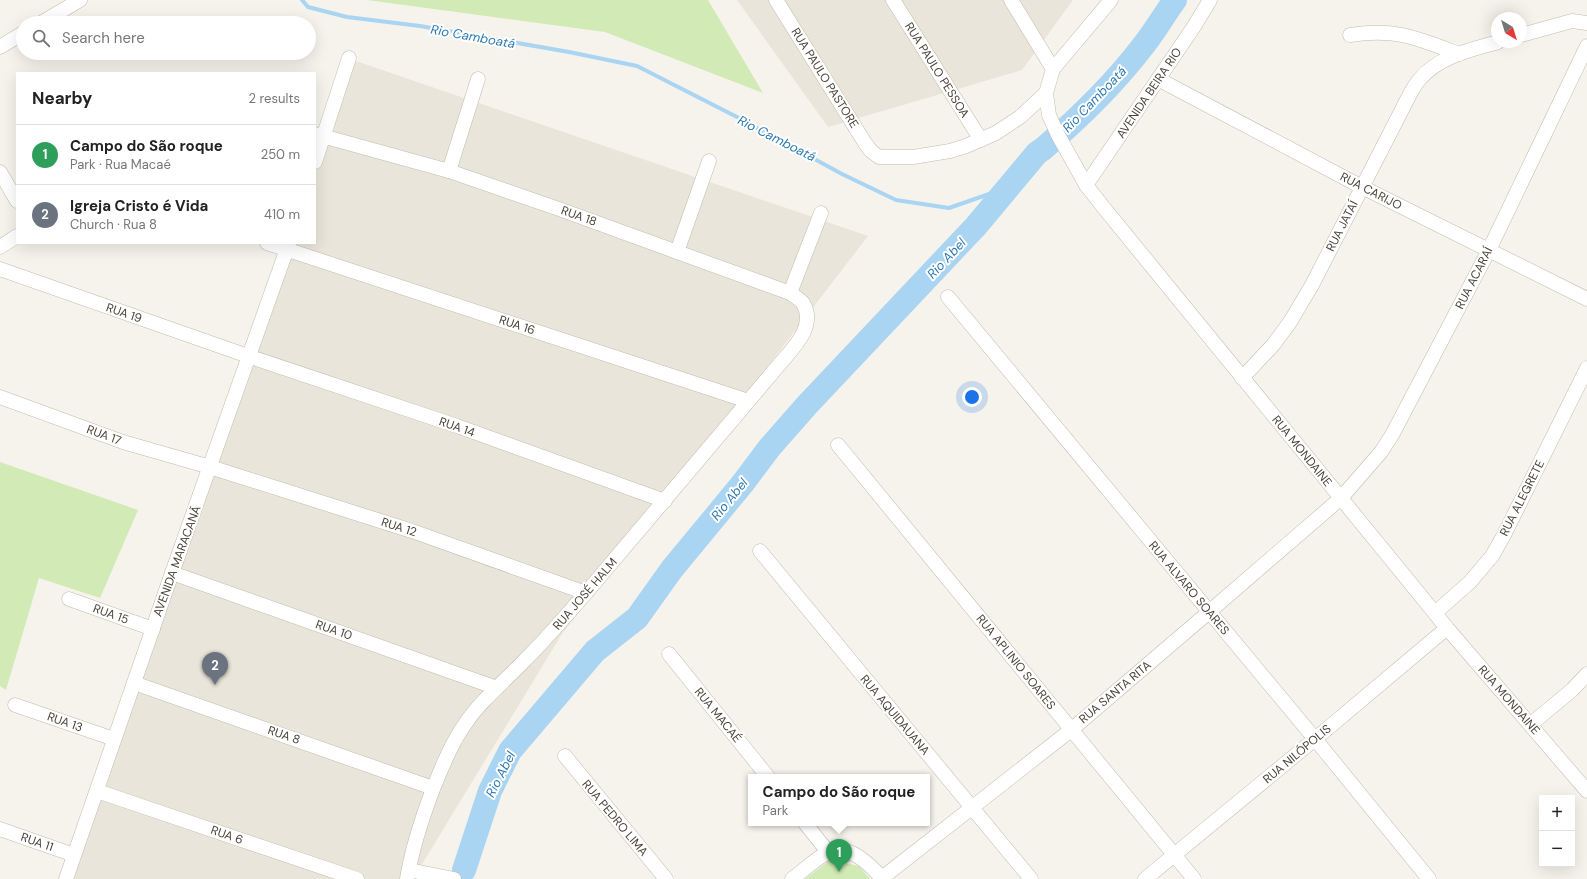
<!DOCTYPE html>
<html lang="en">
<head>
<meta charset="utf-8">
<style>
	:root { --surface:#fff; --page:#f6f6f6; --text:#222; --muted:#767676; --line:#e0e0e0; --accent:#db2777 }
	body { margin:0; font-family:"DM Sans",sans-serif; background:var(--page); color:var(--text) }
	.controls { position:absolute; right:12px; bottom:12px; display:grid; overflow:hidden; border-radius:0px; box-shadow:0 4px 16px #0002 }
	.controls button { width:36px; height:36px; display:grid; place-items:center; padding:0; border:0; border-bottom:1px solid var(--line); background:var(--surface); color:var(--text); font:20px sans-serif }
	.compass { position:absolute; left:1491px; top:12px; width:36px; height:36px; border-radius:50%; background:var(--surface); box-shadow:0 4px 16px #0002; rotate:142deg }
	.you { position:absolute; left:972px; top:397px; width:14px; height:14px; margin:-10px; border:3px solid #fff; border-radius:50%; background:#1a73e8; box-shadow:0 0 0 6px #1a73e833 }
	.badge { display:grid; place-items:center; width:26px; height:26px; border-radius:50%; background:var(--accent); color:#fff; font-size:13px; font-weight:700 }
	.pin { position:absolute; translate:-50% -33px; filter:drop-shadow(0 1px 2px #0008) }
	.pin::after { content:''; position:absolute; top:21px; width:14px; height:12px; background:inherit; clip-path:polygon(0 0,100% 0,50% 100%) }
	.popup { position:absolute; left:748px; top:774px; width:182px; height:52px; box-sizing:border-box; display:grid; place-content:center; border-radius:0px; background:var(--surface); filter:drop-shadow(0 1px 3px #0005); font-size:13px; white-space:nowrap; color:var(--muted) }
	.popup b { font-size:15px; color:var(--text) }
	.popup::after { content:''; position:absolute; left:50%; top:100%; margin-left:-8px; border:8px solid transparent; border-top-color:var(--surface) }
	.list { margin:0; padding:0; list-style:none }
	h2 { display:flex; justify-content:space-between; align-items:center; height:52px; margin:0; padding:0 16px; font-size:17px }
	h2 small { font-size:13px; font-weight:400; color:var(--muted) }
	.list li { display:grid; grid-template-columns:26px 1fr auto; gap:12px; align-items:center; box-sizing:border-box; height:60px; padding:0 16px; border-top:1px solid var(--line) }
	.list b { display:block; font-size:15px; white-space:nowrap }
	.list p { margin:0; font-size:13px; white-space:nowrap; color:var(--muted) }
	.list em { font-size:13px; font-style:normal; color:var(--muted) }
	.icon { flex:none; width:22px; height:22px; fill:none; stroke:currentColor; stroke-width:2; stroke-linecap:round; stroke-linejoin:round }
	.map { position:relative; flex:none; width:1587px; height:879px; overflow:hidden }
	.search { position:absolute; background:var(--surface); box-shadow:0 4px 16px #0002; left:16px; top:16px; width:300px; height:44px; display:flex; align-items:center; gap:10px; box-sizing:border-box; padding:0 14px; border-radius:22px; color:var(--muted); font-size:15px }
	.panel { position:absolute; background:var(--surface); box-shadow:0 4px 16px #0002; left:16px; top:72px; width:300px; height:172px; border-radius:0px }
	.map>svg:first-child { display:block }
	.residential { fill:#eae5da }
	.green { fill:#d2eab5 }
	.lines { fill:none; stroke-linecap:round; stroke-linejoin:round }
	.stream { stroke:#a9d4f2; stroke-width:4 }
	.river { stroke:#a9d4f2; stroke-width:24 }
	.minor-casing { stroke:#c2bbae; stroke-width:15 }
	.minor { stroke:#fff; stroke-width:14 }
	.labels { text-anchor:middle; stroke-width:4; stroke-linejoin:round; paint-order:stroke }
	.street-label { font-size:12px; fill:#4b4439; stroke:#fff }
	.water-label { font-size:13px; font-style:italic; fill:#2e7ab2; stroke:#fff }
</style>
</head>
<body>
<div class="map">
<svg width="1587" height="879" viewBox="0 0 1587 879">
	<rect width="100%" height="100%" fill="#f6f3ec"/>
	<g class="residential">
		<polygon points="737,0 1073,0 1022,70 828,127"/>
		<polygon points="353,60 868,236 562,634 413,879 72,879 290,243 315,243 315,170"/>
	</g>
	<g class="green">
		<polygon points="367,0 708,0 763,93 605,32"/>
		<polygon points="0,462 138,510 100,598 39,578 6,690 0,686"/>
		<polygon points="830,860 859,866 870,879 805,879"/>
	</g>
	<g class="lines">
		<polyline class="stream" points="302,0 308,7 347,17 420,26 569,52 637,66 737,117 842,174 896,200 949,208 992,193 1037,153"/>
		<path class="river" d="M464,870L490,791L510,751L595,651L637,618L672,569L743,483L770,447L807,405L976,226L1037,153L1043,149C1079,118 1114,84 1143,46C1155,31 1164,15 1175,0"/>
		<defs>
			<g id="minor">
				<polyline points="776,0 865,143 871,151 879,157 913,157 950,151 966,146 996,133 1020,117 1046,93 1053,69 1111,0"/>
				<polyline points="893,0 981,140"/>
				<polyline points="1011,0 1053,69"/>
				<polyline points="41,23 80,0"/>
				<path d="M1350,35C1396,28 1417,38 1459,54"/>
				<polyline points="1521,35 1572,21 1587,23"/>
				<polyline points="0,47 23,33"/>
				<polyline points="1158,79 1362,187 1587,299"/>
				<polyline points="1046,93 1049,115 1058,135 1086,185 1104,208 1447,628 1587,791"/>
				<path d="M315,134L449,171L559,209L790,293C794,296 800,299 803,303C817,327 792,349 778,366L586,593C566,616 546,639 525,660C505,681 481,700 465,724C451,744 442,767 433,789C422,818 412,848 407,879"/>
				<polyline points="315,162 349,58"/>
				<polyline points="449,171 478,79"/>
				<polyline points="0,172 17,201"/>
				<polyline points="1086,185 1193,28 1210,0"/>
				<polyline points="267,243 748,401"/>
				<polyline points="0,247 17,236"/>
				<polyline points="677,252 709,161"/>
				<polyline points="0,269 248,356 457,426 665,501"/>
				<polyline points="790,293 821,213"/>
				<polyline points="948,297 1315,739 1429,879"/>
				<path d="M1242,378L1273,345L1290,322L1312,285L1410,94C1413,89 1416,83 1420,79C1439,56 1471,50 1498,42"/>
				<polyline points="0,397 123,442 210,467 412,531 586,593"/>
				<polyline points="838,445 1194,879"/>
				<polyline points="760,551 1031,879"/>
				<polyline points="172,573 497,688"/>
				<polyline points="69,599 153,629"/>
				<polyline points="1435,613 1470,582 1492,556 1504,535 1587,368"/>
				<polyline points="669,654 768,777"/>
				<polyline points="134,683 433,788"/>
				<polyline points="15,705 114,739"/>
				<polyline points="1531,724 1572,690 1587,674"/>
				<polyline points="565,756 666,879"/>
				<polyline points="97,791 357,879"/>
				<polyline points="805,823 828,852"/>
				<polyline points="0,829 74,855"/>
				<polyline points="409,870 454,879"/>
				<polyline points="882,878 1071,730 1209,612 1341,498 1381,452 1392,435 1489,250 1587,46"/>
				<polyline points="66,879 172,573 289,243"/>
				<path d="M792,879C803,871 815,859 827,853C849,842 870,865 883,879"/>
				<polyline points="1145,879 1315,739 1447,628"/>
			</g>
		</defs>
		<use href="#minor" class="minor-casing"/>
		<use href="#minor" class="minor"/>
	</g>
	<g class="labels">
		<g class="street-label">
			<text transform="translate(937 70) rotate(58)" y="4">RUA PAULO PESSOA</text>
			<text transform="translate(825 78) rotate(58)" y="4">RUA PAULO PASTORE</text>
			<text transform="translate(1149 93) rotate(-56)" y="4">AVENIDA BEIRA RIO</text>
			<text transform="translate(1371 191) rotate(27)" y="4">RUA CARIJO</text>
			<text transform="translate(579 216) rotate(20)" y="4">RUA 18</text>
			<text transform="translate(1342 226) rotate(-63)" y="4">RUA JATAÍ</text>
			<text transform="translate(1474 278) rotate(-63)" y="4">RUA ACARAÍ</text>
			<text transform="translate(124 313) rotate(19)" y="4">RUA 19</text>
			<text transform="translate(517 325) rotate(18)" y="4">RUA 16</text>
			<text transform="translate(457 427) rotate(19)" y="4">RUA 14</text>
			<text transform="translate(104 435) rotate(20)" y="4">RUA 17</text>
			<text transform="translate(1302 451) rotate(51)" y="4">RUA MONDAINE</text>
			<text transform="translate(1522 498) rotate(-63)" y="4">RUA ALEGRETE</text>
			<text transform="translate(399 527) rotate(18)" y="4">RUA 12</text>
			<text transform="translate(177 561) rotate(-70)" y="4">AVENIDA MARACANÃ</text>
			<text transform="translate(1189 588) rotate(50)" y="4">RUA ALVARO SOARES</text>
			<text transform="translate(585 594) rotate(-49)" y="4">RUA JOSÉ HALM</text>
			<text transform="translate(111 614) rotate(20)" y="4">RUA 15</text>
			<text transform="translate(334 630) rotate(19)" y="4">RUA 10</text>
			<text transform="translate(1016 662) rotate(51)" y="4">RUA APLINIO SOARES</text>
			<text transform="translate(1115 692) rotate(-40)" y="4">RUA SANTA RITA</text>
			<text transform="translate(1509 700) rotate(49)" y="4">RUA MONDAINE</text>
			<text transform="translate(718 715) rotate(51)" y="4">RUA MACAÉ</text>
			<text transform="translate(895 715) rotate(50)" y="4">RUA AQUIDAUANA</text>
			<text transform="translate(65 722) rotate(19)" y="4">RUA 13</text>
			<text transform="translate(284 735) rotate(19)" y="4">RUA 8</text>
			<text transform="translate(1297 754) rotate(-40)" y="4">RUA NILÓPOLIS</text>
			<text transform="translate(615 818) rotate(50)" y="4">RUA PEDRO LIMA</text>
			<text transform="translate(227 835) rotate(19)" y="4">RUA 6</text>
			<text transform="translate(37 842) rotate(19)" y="4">RUA 11</text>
		</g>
		<g class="water-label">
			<text transform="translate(473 36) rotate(10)" y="5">Rio Camboatá</text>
			<text transform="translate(1094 99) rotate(-46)" y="5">Rio Camboatá</text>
			<text transform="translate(777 138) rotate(27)" y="5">Rio Camboatá</text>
			<text transform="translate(946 258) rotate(-47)" y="5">Rio Abel</text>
			<text transform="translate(729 499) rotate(-51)" y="5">Rio Abel</text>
			<text transform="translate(500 774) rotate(-63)" y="5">Rio Abel</text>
		</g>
	</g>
</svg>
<div class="controls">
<button>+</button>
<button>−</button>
</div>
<svg class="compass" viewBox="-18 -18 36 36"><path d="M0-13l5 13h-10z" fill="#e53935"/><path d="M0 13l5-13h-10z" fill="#767676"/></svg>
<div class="you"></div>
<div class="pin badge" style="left:839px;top:872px;background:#2e9e5b">1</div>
<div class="popup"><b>Campo do São roque</b>Park</div>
<div class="pin badge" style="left:215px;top:685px;background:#6b7280">2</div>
<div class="search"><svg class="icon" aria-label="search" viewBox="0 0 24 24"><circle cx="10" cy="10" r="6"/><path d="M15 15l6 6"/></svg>Search here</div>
<section class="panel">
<h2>Nearby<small>2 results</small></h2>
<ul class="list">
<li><span class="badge" style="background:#2e9e5b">1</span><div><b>Campo do São roque</b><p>Park · Rua Macaé</p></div><em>250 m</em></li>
<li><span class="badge" style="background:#6b7280">2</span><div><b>Igreja Cristo é Vida</b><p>Church · Rua 8</p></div><em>410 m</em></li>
</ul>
</section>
</div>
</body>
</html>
